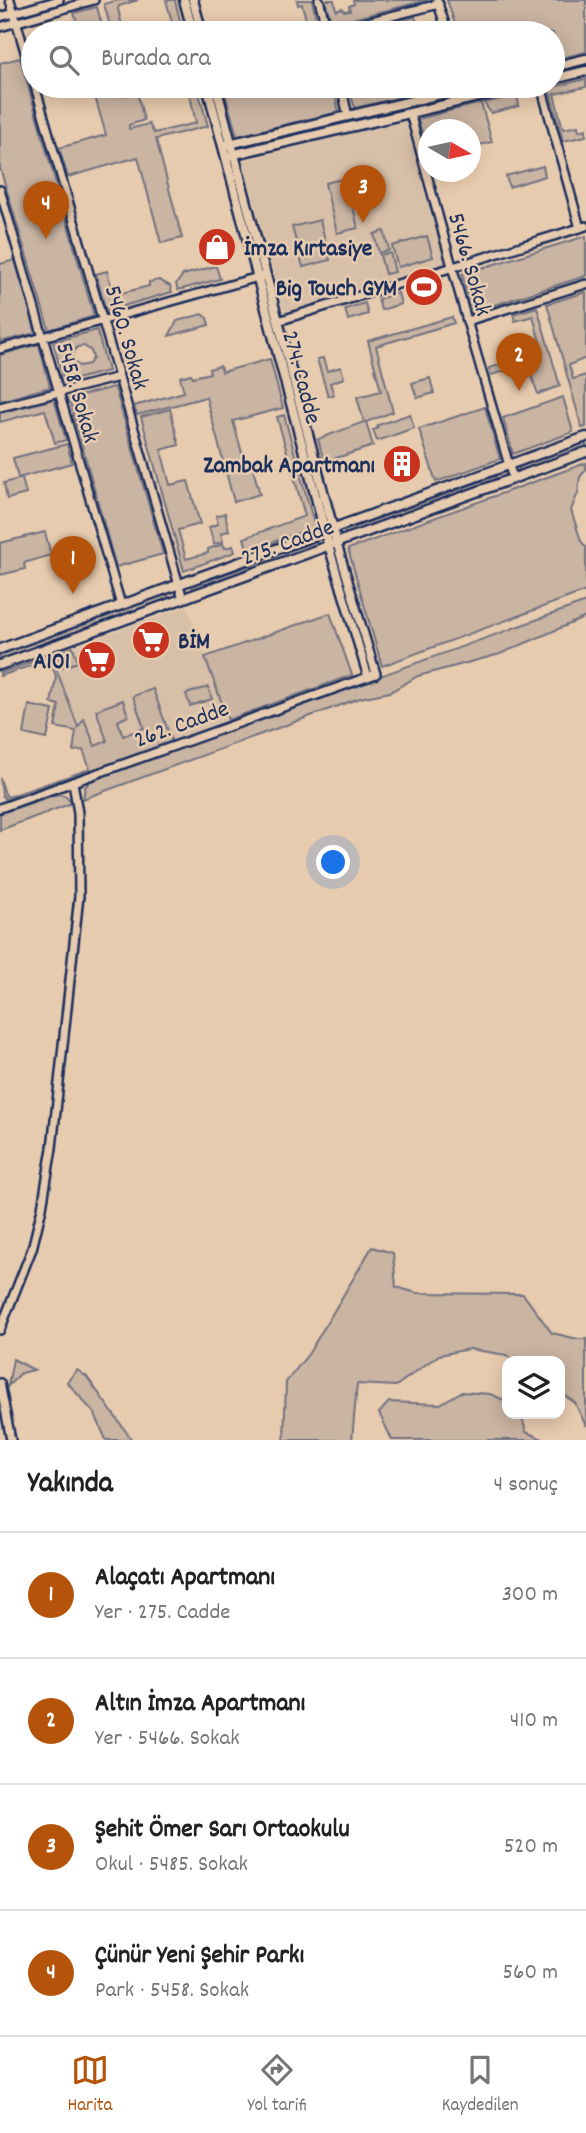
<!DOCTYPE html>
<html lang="tr">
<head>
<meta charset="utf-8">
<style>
	:root { --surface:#fff; --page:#f6f6f6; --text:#222; --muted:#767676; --line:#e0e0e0; --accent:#b45309 }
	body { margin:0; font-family:Dekko,sans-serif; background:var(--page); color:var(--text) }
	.controls { position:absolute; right:21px; bottom:21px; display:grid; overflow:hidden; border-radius:14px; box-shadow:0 4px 18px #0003 }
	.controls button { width:63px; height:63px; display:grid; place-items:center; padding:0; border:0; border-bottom:2px solid var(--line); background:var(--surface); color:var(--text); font:35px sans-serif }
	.compass { position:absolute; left:418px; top:119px; width:63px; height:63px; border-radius:50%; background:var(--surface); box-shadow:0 4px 18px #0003; rotate:99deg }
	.you { position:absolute; left:334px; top:863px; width:24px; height:24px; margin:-18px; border:5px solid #fff; border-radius:50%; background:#1a73e8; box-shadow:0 0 0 10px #1a73e833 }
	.badge { display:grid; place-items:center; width:46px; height:46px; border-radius:50%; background:var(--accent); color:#fff; font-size:23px; font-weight:700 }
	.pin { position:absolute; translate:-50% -58px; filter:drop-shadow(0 2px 4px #0008) }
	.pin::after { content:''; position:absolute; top:37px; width:24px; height:21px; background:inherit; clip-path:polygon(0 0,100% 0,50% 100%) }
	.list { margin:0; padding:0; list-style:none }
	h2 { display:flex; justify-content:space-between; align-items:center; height:91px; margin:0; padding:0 28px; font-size:30px }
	h2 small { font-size:23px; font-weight:400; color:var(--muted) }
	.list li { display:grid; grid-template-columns:46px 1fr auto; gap:21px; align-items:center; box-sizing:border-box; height:126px; padding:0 28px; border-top:2px solid var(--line) }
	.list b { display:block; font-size:26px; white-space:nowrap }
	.list p { margin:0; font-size:23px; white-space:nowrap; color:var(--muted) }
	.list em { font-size:23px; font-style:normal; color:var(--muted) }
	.icon { flex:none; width:38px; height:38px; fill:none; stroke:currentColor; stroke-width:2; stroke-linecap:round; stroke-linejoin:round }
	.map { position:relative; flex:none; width:586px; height:1440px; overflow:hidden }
	.search { position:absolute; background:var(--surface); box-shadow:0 4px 18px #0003; left:21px; right:21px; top:21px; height:77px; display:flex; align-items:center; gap:18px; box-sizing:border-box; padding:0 24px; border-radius:38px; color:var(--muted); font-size:26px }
	.sheet { height:595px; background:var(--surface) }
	nav { display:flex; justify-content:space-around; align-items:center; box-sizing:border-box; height:98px; border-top:2px solid var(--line); background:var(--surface); font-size:19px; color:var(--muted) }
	nav a { display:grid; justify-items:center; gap:4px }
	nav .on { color:var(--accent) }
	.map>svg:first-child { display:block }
	.built { fill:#d8bfa8 }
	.green { fill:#cab4a2; stroke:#727280; stroke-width:2; fill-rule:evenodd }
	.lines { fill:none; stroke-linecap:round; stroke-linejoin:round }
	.minor-casing { stroke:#1b2f5e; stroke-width:12 }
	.tertiary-casing { stroke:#1b2f5e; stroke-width:13 }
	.minor { stroke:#e7cbae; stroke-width:7 }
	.tertiary { stroke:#e7cbae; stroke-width:8 }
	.labels { text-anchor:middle; stroke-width:5; stroke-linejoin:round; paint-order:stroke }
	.poi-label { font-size:24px; font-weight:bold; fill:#1b2f5e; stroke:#e7cbae; text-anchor:end }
	.street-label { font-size:24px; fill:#1b2f5e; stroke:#e7cbae }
</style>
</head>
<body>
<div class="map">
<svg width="586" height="1440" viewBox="0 0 586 1440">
	<rect width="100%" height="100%" fill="#e7cbae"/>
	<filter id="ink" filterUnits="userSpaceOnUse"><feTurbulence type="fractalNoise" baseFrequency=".0143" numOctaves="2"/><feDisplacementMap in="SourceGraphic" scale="14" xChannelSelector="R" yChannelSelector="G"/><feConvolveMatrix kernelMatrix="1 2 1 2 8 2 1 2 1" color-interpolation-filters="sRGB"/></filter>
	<g filter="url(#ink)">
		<g class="built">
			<polygon points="405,121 445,264 284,312 243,160"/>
			<polygon points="187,606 228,720 94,771 51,655"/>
		</g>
		<g class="green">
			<polygon points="119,0 138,0 119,6 118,9 124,33 112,33 104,4"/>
			<polygon points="166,0 175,0 183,33 175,33"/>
			<polygon points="297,0 312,0 318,27 293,33 268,33 267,30 306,20 302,4 298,5"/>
			<polygon points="325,0 334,0 336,10 342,8 344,11 350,10 349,6 354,4 353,0 428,0 332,24"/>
			<polygon points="447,0 586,0 586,52 553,60 553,33 458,33"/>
			<polygon points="97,7 104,33 96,33 92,22 78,26 74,13"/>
			<polygon points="415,17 421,33 347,33"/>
			<polygon points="20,58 94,316 49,330 0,168 0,63"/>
			<polygon points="586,79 586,87 554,94 563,129 578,126 579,131 586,129 586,136 563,141 549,88"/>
			<polygon points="92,86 118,86 121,96 137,92 144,120 129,125 129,129 149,124 154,133 196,123 188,86 197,86 208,126 156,139 182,238 161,243 138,157 68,177 59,148 106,135"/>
			<polygon points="223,86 333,86 339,112 237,136"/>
			<polygon points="348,86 438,86 439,88 355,108"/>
			<polygon points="457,94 458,98 245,148 244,145"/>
			<polygon points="517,95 519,106 491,113 484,103"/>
			<polygon points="481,103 492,142 471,147 470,130 428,130 428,154 418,119"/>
			<polygon points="543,166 545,176 509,187 506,176"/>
			<polygon points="346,178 358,228 337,233 325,183"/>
			<polygon points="320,220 330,260 303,267 292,227"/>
			<polygon points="384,231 389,250 379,253 374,234"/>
			<polygon points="427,236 433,257 398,267 392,246"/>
			<polygon points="586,236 586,276 472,312 462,274"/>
			<polygon points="390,253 395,272 385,274 380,255"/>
			<polygon points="15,260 36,333 0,342 0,264"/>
			<polygon points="216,266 220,279 178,290 176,284 183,275"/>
			<polygon points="107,271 114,295 149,286 149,282 159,280 170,286 172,292 106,311 96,274"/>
			<polygon points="586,292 586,358 569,365 573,379 586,375 586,427 582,428 547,304"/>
			<polygon points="398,293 401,304 381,310 378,299"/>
			<polygon points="365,303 368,314 348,320 345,309"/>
			<polygon points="537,307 560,386 538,394 527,364 491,375 489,368 513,361 512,354 541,346 533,316 515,321 513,314"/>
			<polygon points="202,314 207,318 209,325 169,336 177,321"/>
			<polygon points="452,317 454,323 376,346 393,412 366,422 373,446 324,462 318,439 364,422 357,397 381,391 368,341"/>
			<path d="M97,330L108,371L64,382L53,342ZM84,346L91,351L93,358L89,364L79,366L74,362L72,355L77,347Z"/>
			<polygon points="39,344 50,387 0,401 0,355"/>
			<polygon points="323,358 327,371 341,367 344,378 330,383 334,395 328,396 317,359"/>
			<polygon points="270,359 283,408 233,421 244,460 250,459 260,494 234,502 206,397 137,415 134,406 184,392 180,377 191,374 193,377 210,373 209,369 220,366 222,372"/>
			<polygon points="430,378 434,393 417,398 412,383"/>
			<polygon points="113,387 115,388 163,554 116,567 69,399"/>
			<polygon points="563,397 573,432 513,454 503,418"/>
			<polygon points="54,399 66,440 55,443 45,410 0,422 0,413"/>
			<polygon points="485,407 500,459 436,482 419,429"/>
			<polygon points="170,409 179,445 161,450 170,485 188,481 200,524 178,530 186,559 208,553 208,549 223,544 225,548 233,546 235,552 184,571 141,417"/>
			<polygon points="410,414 414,428 377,441 373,430 377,429 378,425"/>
			<polygon points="284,415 315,527 248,551 244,538 305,516 277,417"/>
			<polygon points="586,442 586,447 520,471 518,467"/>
			<polygon points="67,444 72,463 18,478 13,458"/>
			<polygon points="586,463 586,470 580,477 578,493 571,510 581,541 586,547 586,591 382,666 348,549"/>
			<polygon points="495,476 497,479 345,535 344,531"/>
			<polygon points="22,478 26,494 7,499 4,483"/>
			<polygon points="225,513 229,531 221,533 223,542 214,544 209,527 218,524 216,516"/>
			<polygon points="45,532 51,555 24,563 25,569 0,575 0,543"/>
			<polygon points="317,541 318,545 193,589 192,586"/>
			<polygon points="167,594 169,598 0,659 0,655"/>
			<polygon points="586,602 586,617 500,654 418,676 390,692 360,698 83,799 85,787 91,780"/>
			<polygon points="330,613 352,675 228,720 205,657"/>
			<polygon points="73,647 78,662 62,667 57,653"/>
			<polygon points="51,655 78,727 84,719 95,746 107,741 96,710 123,700 128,716 118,721 123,736 144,728 133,696 153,689 172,742 7,800 2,795 0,778 5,794 8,797 90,769 83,750 73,751 76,731 55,727 59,705 51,703 56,677 50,659 0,676 0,673"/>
			<polygon points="208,687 212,699 190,706 186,694"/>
			<polygon points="29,705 53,710 47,739 24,734"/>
			<polygon points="58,794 66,796 72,803 0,830 0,813"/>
			<polygon points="372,1247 393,1253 396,1287 417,1293 523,1294 552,1333 578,1339 586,1339 586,1426 575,1403 560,1392 560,1361 514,1361 506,1355 469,1349 439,1355 396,1386 357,1384 352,1440 284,1440 286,1382 309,1353"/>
			<polygon points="13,1359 34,1370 21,1373 8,1386"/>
			<polygon points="77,1370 87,1377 132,1440 106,1440 95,1414 67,1382"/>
			<polygon points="461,1392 490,1394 507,1401 507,1414 521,1414 526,1432 545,1440 392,1440 379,1413 389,1402 440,1404"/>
		</g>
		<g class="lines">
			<defs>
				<g id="minor">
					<polyline points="10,0 33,79"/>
					<polyline points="319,0 328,33"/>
					<polyline points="437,1 448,33"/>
					<polyline points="0,17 59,0"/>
					<polyline points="0,27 94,0"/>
					<polyline points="324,33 439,4"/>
					<polyline points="35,86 183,599"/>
					<polyline points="341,86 348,116"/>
					<polyline points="541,86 580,228"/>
					<polyline points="410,113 467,321 513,479"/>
					<polyline points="0,190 121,605"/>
					<polyline points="278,321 586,226"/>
					<polyline points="467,321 586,284"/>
					<polyline points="0,349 262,276"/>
					<polyline points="0,407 119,377"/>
					<polyline points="329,547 368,677"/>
					<polyline points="0,808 376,674 337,544"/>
					<polyline points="0,1330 32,1249 42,1208 52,1148 79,896 78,813 73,782"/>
					<polyline points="0,1383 11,1440"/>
				</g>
				<g id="tertiary">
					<polyline points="184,0 193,33"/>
					<polyline points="193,0 202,33"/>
					<polyline points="553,67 586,59"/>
					<polyline points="553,79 586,71"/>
					<polyline points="207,86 329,547"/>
					<polyline points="216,86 337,544"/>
					<polyline points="229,144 475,86"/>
					<polyline points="231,155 525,86"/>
					<polyline points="0,649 586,437"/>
					<polyline points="0,665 586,452"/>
				</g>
			</defs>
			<use href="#minor" class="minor-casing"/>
			<use href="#tertiary" class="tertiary-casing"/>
			<use href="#minor" class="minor"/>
			<use href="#tertiary" class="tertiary"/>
		</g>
	</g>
	<defs>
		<symbol id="shop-disc" viewBox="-11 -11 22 22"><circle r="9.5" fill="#c8321e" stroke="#e7cbae"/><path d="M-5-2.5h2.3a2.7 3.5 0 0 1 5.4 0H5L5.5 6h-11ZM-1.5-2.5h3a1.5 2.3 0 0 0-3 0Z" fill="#fff"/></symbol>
		<symbol id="stadium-disc" viewBox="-11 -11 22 22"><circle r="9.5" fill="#c8321e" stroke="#e7cbae"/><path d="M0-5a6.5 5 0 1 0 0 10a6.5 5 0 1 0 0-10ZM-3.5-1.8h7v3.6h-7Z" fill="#fff"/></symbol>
		<symbol id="building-disc" viewBox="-11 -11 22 22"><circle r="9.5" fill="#c8321e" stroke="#e7cbae"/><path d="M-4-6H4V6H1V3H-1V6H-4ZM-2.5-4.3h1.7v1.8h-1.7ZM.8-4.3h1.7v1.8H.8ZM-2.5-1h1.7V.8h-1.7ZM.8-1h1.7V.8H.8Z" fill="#fff"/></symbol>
		<symbol id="supermarket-disc" viewBox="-11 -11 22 22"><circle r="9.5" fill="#c8321e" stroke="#e7cbae"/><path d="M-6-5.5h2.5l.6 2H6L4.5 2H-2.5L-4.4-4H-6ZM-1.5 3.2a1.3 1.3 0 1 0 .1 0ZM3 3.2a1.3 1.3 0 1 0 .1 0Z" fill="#fff"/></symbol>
	</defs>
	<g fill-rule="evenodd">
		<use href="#shop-disc" x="195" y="225" width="44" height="44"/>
		<use href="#stadium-disc" x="402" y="265" width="44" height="44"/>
		<use href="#building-disc" x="380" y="442" width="44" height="44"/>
		<use href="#supermarket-disc" x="129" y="618" width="44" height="44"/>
		<use href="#supermarket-disc" x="75" y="638" width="44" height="44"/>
	</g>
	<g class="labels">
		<g class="poi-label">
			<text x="244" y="255" text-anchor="start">İmza Kırtasiye</text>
			<text x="397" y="295">Big Touch GYM</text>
			<text x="375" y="472">Zambak Apartmanı</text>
			<text x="178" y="648" text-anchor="start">BİM</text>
			<text x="70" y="668">A101</text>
		</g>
		<g class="street-label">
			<text transform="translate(471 264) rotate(74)" y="8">5466. Sokak</text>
			<text transform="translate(128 337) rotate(74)" y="8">5460. Sokak</text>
			<text transform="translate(303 377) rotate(75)" y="8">274. Cadde</text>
			<text transform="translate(79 392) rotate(74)" y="8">5458. Sokak</text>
			<text transform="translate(287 541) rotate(-20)" y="8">275. Cadde</text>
			<text transform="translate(181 723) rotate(-20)" y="8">262. Cadde</text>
		</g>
	</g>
</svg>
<div class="controls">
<button><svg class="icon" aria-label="layers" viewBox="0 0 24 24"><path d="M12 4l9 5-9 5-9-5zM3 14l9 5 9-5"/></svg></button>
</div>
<svg class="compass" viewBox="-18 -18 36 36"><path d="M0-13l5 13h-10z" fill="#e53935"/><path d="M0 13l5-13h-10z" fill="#767676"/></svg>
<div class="you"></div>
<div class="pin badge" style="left:73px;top:594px">1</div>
<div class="pin badge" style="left:519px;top:391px">2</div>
<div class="pin badge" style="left:363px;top:223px">3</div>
<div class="pin badge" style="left:46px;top:239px">4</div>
<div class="search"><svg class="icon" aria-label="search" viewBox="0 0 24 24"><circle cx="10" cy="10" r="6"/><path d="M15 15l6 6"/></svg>Burada ara</div>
</div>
<section class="sheet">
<h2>Yakında<small>4 sonuç</small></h2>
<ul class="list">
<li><span class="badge">1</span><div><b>Alaçatı Apartmanı</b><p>Yer · 275. Cadde</p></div><em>300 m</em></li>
<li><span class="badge">2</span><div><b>Altın İmza Apartmanı</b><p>Yer · 5466. Sokak</p></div><em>410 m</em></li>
<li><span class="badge">3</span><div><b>Şehit Ömer Sarı Ortaokulu</b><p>Okul · 5485. Sokak</p></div><em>520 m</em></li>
<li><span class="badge">4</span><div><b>Çünür Yeni Şehir Parkı</b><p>Park · 5458. Sokak</p></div><em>560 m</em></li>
</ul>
</section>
<nav>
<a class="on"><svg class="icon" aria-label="map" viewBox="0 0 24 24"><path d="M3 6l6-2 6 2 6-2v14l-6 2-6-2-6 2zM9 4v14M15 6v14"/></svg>Harita</a>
<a><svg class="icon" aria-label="directions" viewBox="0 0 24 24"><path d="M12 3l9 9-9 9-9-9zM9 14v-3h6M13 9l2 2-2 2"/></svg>Yol tarifi</a>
<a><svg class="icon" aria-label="saved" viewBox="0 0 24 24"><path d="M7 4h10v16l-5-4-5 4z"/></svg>Kaydedilen</a>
</nav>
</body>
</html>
